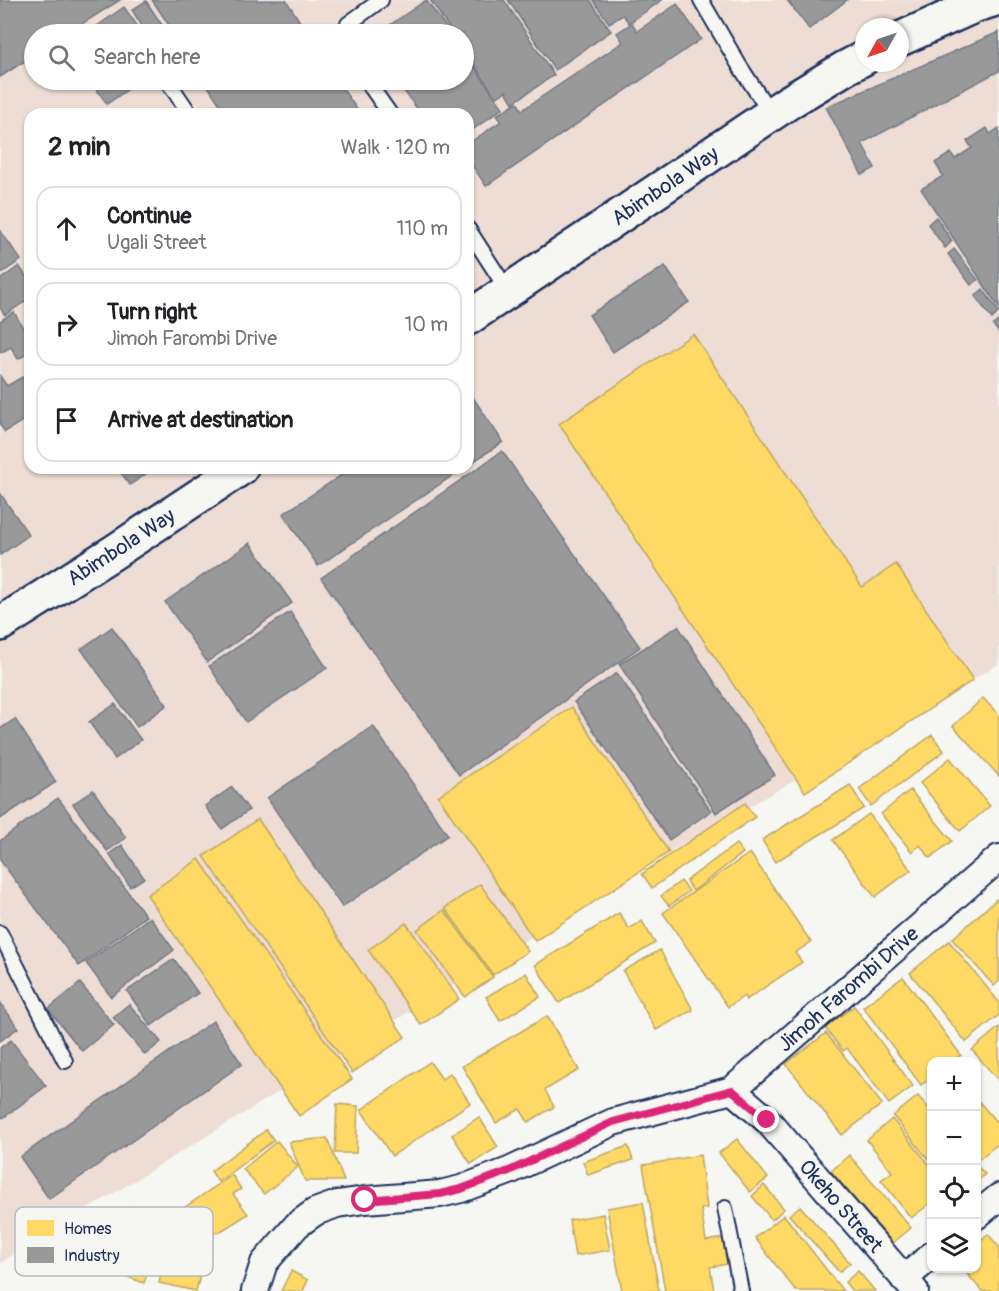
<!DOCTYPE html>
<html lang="en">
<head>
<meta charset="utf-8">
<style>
	:root { --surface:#fff; --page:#f2f2f2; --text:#202124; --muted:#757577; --line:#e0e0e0 }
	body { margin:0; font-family:Pangolin,sans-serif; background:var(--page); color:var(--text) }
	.controls { position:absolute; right:18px; bottom:18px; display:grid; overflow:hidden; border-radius:12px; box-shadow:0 2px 4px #0004 }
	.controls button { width:54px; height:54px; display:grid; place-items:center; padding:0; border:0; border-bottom:2px solid var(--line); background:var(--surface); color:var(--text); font:30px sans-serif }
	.compass { position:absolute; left:855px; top:18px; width:54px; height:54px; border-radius:50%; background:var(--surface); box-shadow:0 2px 4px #0004; rotate:230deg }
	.stop { position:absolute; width:18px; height:18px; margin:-14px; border:4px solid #db2777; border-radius:50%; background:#fff }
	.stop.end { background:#db2777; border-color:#fff; box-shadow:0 2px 6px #0008 }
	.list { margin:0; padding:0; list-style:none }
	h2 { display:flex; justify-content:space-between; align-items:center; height:78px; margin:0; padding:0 24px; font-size:26px }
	h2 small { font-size:20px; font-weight:400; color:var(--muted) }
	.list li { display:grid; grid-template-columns:39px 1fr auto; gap:18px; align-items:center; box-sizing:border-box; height:84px; margin:0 12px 12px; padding:0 12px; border:2px solid var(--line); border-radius:18px }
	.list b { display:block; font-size:22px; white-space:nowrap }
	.list p { margin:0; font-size:20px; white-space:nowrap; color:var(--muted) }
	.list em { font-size:20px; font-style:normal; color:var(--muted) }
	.icon { flex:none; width:33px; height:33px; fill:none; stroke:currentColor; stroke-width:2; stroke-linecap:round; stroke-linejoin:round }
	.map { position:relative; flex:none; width:999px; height:1291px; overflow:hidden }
	.search { position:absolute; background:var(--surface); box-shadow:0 2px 4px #0004; left:24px; top:24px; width:450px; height:66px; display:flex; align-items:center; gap:15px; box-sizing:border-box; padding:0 21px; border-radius:33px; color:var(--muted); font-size:22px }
	.panel { position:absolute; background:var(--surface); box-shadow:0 2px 4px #0004; left:24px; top:108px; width:450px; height:366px; border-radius:18px }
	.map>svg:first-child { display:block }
	.built { fill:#edddd4; fill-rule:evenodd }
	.homes { fill:#ffd966; stroke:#bba664; stroke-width:1.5 }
	.industry { fill:#999; stroke:#737987; stroke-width:1.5 }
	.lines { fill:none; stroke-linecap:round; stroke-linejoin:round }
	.lane-casing { stroke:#1b2f5e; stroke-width:18 }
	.street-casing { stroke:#1b2f5e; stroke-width:30 }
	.secondary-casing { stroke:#1b2f5e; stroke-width:38 }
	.lane { stroke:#f6f6f2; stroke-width:14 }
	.street { stroke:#f6f6f2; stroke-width:26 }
	.secondary { stroke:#f6f6f2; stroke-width:33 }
	.route { stroke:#db2777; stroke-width:8 }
	.labels { text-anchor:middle; stroke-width:6; stroke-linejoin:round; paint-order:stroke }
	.street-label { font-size:21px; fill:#1b2f5e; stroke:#f6f6f2 }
	.key { fill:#f6f6f2; stroke:#b4bac6; stroke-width:1.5 }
	.key-label { font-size:16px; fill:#1b2f5e }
</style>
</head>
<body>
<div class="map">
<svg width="999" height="1291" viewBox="0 0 999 1291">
	<rect width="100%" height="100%" fill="#f6f6f2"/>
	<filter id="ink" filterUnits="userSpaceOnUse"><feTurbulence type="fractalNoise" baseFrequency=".0167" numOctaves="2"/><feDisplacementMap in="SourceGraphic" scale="12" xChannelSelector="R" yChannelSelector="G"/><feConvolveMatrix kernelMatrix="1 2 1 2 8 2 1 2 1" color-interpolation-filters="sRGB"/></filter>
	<g filter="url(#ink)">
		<path class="built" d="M0,0H999V664L671,851L0,1263ZM864,27H900V63H864ZM34,34H464V80H34ZM30,114H468V468H30Z"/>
		<g class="homes">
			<polygon points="693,334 862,587 896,564 973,680 805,792 559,424"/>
			<polygon points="983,698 999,715 999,776 953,726"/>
			<polygon points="572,707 669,852 535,941 438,796"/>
			<polygon points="932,735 944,751 871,806 859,789"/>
			<polygon points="950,758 990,806 960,831 920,783"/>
			<polygon points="850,785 864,808 775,862 762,840"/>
			<polygon points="910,790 952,841 930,858 920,845 912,852 881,814"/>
			<polygon points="745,803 755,817 652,888 642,874"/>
			<polygon points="869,814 911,870 875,897 833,840"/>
			<polygon points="258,819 405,1037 352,1073 204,856"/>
			<polygon points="736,844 743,853 693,891 686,881"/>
			<polygon points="750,853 811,942 795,953 802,962 746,1000 744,996 728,1007 663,913"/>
			<polygon points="199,859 352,1079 299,1116 147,895"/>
			<polygon points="681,881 689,891 669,906 661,896"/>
			<polygon points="480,884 528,951 493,975 445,908"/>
			<polygon points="999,897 999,981 994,986 952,939"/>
			<polygon points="444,910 493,977 465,997 417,930"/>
			<polygon points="619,913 629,929 642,921 655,943 559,1003 535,965"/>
			<polygon points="406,923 459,999 421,1025 368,950"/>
			<polygon points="949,941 999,1002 999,1015 966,1042 910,973"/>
			<polygon points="660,950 693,1010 656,1030 623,971"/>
			<polygon points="526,973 540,997 500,1021 486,997"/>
			<polygon points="903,977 961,1055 952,1062 932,1062 932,1077 921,1085 863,1007"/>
			<polygon points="854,1006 913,1086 889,1104 847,1048 843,1051 825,1028"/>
			<polygon points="547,1016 579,1070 545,1090 554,1107 528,1122 520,1109 496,1123 462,1066"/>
			<polygon points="999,1027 999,1081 972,1050"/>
			<polygon points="826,1033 882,1104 842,1135 786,1064"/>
			<polygon points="430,1062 442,1079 450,1073 470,1103 392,1156 361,1110"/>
			<polygon points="918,1096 932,1112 932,1164 893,1116"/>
			<polygon points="976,1098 999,1125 999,1143 978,1160"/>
			<polygon points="337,1104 358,1106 356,1153 335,1153"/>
			<polygon points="479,1117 498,1147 471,1164 452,1135"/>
			<polygon points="892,1119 932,1168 932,1202 911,1218 881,1180 892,1172 867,1140"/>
			<polygon points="266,1130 274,1140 218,1182 211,1171"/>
			<polygon points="327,1138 344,1181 305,1181 289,1142"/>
			<polygon points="737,1139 768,1178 750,1192 719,1153"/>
			<polygon points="277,1141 298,1167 264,1194 243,1169"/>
			<polygon points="628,1146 633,1160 588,1175 583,1162"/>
			<polygon points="700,1155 707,1208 701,1209 706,1241 723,1238 728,1264 710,1267 714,1291 665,1291 643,1165"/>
			<polygon points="849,1155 911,1228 893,1243 831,1171"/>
			<polygon points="978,1167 985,1174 976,1182 976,1168"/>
			<polygon points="232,1175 241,1189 233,1194 248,1214 218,1233 197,1227 184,1208"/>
			<polygon points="764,1185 784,1209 772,1220 752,1196"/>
			<polygon points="643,1202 659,1291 622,1291 607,1208"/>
			<polygon points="800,1206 850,1263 839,1272 789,1215"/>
			<polygon points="131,1207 166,1220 144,1283 109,1270"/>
			<polygon points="603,1214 610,1250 575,1256 569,1220"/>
			<polygon points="784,1215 843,1291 796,1291 755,1238"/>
			<polygon points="174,1221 215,1231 206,1269 202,1268 196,1291 159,1283"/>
			<polygon points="988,1234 999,1247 999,1291 982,1291 962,1268 976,1268 976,1244"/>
			<polygon points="291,1271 308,1280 303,1291 281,1291"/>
			<polygon points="858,1271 875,1291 852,1291 845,1282"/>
		</g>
		<g class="industry">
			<polygon points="0,0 120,0 66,34 34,34 34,55 0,77"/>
			<polygon points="152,0 286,0 308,34 175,34"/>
			<polygon points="426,0 451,34 377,34"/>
			<polygon points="430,0 504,0 554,75 513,103 506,91 496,98 464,49 464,34 453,34"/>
			<polygon points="508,0 590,0 611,31 555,70"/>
			<polygon points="593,0 662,0 629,23 623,15 609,23"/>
			<polygon points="787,0 847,0 809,29"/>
			<polygon points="146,1 168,34 147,34 132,10"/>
			<polygon points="677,4 701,39 486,186 468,159 468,144 501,121 497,115 517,102 522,110 623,42 617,33 632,23 637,31"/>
			<polygon points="124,7 143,34 86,34"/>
			<polygon points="999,32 999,71 862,143 875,168 862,175 826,107"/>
			<polygon points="464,52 503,108 468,133 468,114 421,114 396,80 464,80"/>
			<polygon points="90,80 141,80 107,104"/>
			<polygon points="204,80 337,80 360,114 226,114"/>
			<polygon points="987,128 990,134 999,128 999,308 921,189 943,176 935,163 951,153 955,159 972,148 967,141"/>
			<polygon points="936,217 952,241 945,248 928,224"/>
			<polygon points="0,230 21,260 0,274"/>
			<polygon points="954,249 978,280 971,285 948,254"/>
			<polygon points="19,266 30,282 30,298 5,315 0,308 0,280"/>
			<polygon points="665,266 689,302 613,352 589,315"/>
			<polygon points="983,289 999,312 992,319 975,296"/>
			<polygon points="14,312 30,340 30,352 18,359 11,347 0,353 0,321"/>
			<polygon points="999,320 999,333 993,325"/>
			<polygon points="0,376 7,386 22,377 30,389 30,416 5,432 0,425"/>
			<polygon points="468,390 503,442 468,465"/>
			<polygon points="502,451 640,647 459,775 321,578"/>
			<polygon points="121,468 154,468 130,485 119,470"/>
			<polygon points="352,468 464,468 318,566 283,514"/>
			<polygon points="0,493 29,535 0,555"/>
			<polygon points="250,543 292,603 207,662 165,602"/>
			<polygon points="290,612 327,668 246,722 209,666"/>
			<polygon points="678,626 775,775 716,813 619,664"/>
			<polygon points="112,627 167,705 137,727 81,649"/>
			<polygon points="617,673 711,811 669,840 574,702"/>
			<polygon points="115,704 141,740 115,759 89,722"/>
			<polygon points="15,719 56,782 0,819 0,729"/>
			<polygon points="373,726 448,835 342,907 267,798"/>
			<polygon points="232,787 249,810 222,829 205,806"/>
			<polygon points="93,790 126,838 107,851 73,804"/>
			<polygon points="58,798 146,916 79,966 0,860 0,841"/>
			<polygon points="122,845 144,878 130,887 109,854"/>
			<polygon points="150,917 174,950 111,997 86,963"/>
			<polygon points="174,959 198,993 151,1026 127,991"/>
			<polygon points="80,983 114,1025 82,1051 48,1009"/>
			<polygon points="0,1002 18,1028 0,1041"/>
			<polygon points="129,1004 161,1042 145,1055 113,1017"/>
			<polygon points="213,1021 242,1064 49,1199 20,1157"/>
			<polygon points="11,1040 46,1086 3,1118 0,1114 0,1048"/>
		</g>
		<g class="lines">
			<defs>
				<g id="lane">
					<polyline points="701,0 739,65 771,114"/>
					<polyline points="343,34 348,24 381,0"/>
					<polyline points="167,80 190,114"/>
					<polyline points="366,80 390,114"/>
					<polyline points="468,229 508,291"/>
					<polyline points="0,933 65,1061"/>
					<polyline points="725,1208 741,1291"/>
				</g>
				<g id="street">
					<polyline points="976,1216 999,1197"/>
					<polyline points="904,1279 932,1255"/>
					<polyline points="255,1291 264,1263 297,1225 315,1212 337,1204 365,1200 440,1194 461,1189 509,1171 613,1122 732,1090"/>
					<polyline points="915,1291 767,1120 732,1090 999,858"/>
				</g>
				<g id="secondary">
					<polyline points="900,39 976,5 992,0"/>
					<polyline points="468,318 789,102 845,68 864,58"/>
					<polyline points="0,624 114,552 241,468"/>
				</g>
			</defs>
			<use href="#lane" class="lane-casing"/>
			<use href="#street" class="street-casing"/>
			<use href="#secondary" class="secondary-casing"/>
			<use href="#lane" class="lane"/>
			<use href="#street" class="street"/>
			<use href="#secondary" class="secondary"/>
		</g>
	</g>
	<g class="lines" filter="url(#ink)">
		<polyline class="route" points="365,1200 440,1194 461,1189 509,1171 613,1122 732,1090 767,1120"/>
	</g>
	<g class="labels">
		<g class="street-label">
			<text transform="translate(665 186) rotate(-34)" y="7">Abimbola Way</text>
			<text transform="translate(121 547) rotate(-33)" y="7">Abimbola Way</text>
			<text transform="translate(848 989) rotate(-41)" y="7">Jimoh Farombi Drive</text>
			<text transform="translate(841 1206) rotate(49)" y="7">Okeho Street</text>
		</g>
	</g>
	<rect x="15" y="1207" width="198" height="69" rx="9" class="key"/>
	<rect x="27" y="1220" width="27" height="16" fill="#ffd966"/>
	<rect x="27" y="1247" width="27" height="16" fill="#999"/>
	<g class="key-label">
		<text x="64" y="1234">Homes</text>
		<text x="64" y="1261">Industry</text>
	</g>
</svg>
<div class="controls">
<button>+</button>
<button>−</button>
<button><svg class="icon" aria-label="locate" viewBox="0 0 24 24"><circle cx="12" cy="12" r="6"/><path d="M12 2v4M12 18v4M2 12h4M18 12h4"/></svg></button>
<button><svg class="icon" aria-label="layers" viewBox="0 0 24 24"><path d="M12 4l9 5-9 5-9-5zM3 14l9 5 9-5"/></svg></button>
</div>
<svg class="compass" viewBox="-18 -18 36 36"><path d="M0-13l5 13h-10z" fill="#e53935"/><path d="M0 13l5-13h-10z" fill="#757577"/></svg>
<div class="stop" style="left:365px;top:1200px"></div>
<div class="stop end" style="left:767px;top:1120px"></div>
<div class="search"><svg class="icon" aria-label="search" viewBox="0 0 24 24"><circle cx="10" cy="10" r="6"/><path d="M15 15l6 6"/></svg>Search here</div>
<section class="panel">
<h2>2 min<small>Walk · 120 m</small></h2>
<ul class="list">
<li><svg class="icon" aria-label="ahead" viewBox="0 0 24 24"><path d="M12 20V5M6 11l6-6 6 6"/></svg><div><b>Continue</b><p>Ugali Street</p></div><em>110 m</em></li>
<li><svg class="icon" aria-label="right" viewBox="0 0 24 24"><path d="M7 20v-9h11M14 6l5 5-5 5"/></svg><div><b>Turn right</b><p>Jimoh Farombi Drive</p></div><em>10 m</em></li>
<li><svg class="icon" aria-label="arrive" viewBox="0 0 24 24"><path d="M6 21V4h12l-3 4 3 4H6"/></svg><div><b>Arrive at destination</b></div></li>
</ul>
</section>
</div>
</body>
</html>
